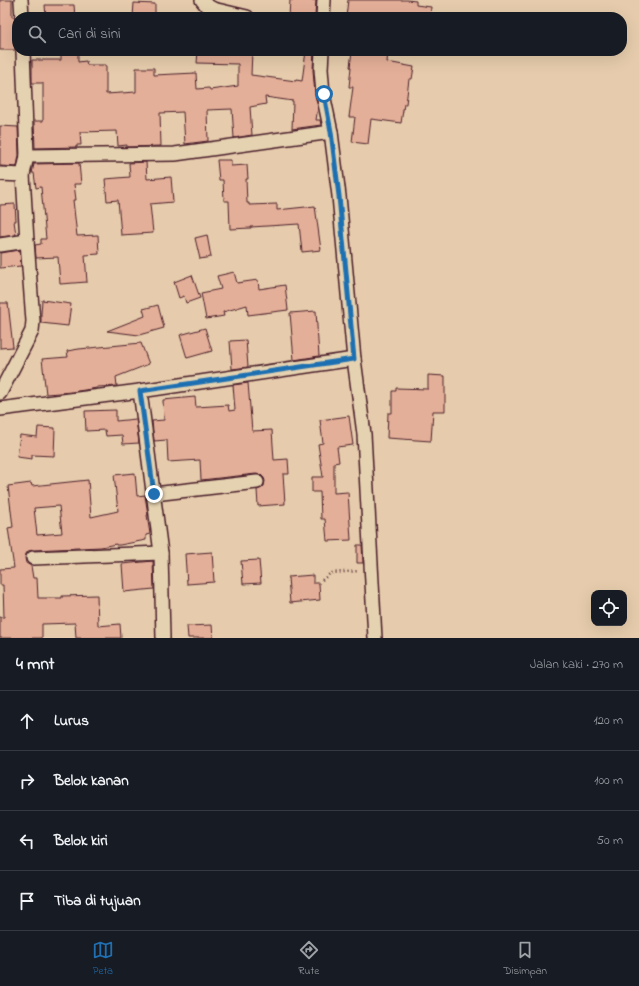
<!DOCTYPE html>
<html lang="id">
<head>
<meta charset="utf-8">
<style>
	:root { --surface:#171b24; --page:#242831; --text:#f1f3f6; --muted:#9ea1a6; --line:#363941; --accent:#1f6fb2 }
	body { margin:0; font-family:"Indie Flower",sans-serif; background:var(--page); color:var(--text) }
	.controls { position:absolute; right:12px; bottom:12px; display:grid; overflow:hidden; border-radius:8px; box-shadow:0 4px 16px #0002 }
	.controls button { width:36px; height:36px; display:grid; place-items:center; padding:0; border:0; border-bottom:1px solid var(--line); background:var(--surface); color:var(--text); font:20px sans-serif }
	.stop { position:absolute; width:12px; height:12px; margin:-9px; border:3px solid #1f6fb2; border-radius:50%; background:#fff }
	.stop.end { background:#1f6fb2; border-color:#fff; box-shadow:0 1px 4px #0008 }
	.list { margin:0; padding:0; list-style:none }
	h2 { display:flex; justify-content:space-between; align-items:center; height:52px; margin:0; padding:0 16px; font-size:17px }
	h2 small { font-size:13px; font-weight:400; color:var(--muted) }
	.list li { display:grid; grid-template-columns:26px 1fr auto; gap:12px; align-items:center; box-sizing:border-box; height:60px; padding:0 16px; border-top:1px solid var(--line) }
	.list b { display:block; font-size:15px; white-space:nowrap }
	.list em { font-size:13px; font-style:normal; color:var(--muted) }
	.icon { flex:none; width:22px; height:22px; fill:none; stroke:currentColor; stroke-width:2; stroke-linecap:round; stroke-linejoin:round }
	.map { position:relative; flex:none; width:639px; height:638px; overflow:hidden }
	.search { position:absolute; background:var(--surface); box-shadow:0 4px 16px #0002; left:12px; right:12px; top:12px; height:44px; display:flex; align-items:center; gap:10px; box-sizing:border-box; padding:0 14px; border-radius:16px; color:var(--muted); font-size:15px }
	.sheet { height:292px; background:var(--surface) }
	nav { display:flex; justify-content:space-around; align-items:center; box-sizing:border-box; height:56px; border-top:1px solid var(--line); background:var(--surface); font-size:11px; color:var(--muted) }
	nav a { display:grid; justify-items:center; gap:2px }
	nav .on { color:var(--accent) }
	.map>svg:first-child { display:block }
	.building { fill:#e4af98; stroke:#4a1f2b; fill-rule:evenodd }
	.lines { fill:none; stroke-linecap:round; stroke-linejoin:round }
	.street-casing { stroke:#4a1f2b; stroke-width:16 }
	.path { stroke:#4a1f2b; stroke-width:2.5; stroke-dasharray:1 3; stroke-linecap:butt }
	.street { stroke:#e5d2b0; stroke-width:13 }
	.route { stroke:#1f6fb2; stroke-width:5 }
</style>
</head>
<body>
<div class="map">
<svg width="639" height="638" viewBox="0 0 639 638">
	<rect width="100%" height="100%" fill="#e6ccac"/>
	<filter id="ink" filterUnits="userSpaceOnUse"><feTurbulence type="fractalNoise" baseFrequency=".025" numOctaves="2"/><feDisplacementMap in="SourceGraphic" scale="8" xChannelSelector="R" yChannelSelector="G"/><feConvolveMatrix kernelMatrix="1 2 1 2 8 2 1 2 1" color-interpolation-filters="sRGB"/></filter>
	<g filter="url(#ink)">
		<g class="building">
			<polygon points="0,0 12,0 12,17 14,17 15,20 15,50 0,50"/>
			<polygon points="290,0 316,0 315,17 289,17"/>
			<polygon points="348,0 407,0 416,1 416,5 431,7 430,17 393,17 370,14 369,17 346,17"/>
			<polygon points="134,3 155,4 155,17 133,17"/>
			<polygon points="45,5 74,5 75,17 46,17"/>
			<polygon points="61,51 78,51 78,62 86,61 87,65 106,65 106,94 136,92 136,68 154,68 154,75 196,73 197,89 209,88 210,90 238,86 238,64 197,63 198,51 252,51 251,75 296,81 296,80 302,81 306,51 314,51 313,70 315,95 318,107 316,120 320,120 321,125 292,129 293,101 265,97 266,104 250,107 252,135 234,138 232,109 207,110 208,141 185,144 183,112 160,113 161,146 127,147 127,145 118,146 117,131 80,132 81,145 77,145 77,147 35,148 34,121 43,121 43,83 32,83 32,60 61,60"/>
			<polygon points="352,51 388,51 387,62 414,67 412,79 409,79 406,104 404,104 401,123 371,119 368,144 352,142 355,117 349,117 353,87 349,87 351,67 350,67"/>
			<polygon points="0,126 18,127 19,155 17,167 0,166"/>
			<polygon points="217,160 231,160 231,166 247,165 248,179 246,179 247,203 249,203 249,205 277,204 277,210 315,206 321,250 302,252 299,224 251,227 251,228 230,229 229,201 224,201 223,180 219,180"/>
			<polygon points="146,162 147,179 171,177 173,202 150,204 153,233 121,235 118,200 107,201 105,179 130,177 129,163"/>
			<polygon points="79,163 81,184 74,184 76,200 73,200 77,236 98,235 99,254 85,255 87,282 60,284 58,257 36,258 35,245 41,244 41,239 46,239 41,187 36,188 34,173 32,173 34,164"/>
			<polygon points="15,204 16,221 14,221 16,235 0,237 0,205"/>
			<polygon points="207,235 211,257 200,259 195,238"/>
			<polygon points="20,250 21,266 0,268 0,253"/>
			<polygon points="234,272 237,283 258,280 259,289 285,285 288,310 248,315 247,305 223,312 224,316 206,319 201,293 221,289 217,276"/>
			<polygon points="192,275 200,298 186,303 184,296 179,298 174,282"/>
			<polygon points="42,300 71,304 68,326 41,323 41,314"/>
			<polygon points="0,303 8,303 13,347 0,348"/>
			<polygon points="158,305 164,328 139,335 107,331 145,316 143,309"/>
			<polygon points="316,311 319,356 294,360 290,313"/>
			<polygon points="205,328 212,351 187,358 180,335"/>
			<polygon points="246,340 248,367 232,369 230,341"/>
			<polygon points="141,343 149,364 116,377 117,386 97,387 97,388 72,392 46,394 42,359 68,357 67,351 79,349"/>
			<polygon points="428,375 445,376 445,411 433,411 431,441 387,438 388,413 392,413 392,391 396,391 396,388 428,389"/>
			<polygon points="248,383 252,431 272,430 274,460 288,459 289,474 283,474 285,504 258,506 257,490 262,488 264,486 265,481 264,478 261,475 256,474 201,480 200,460 168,462 167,440 154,441 152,421 164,420 163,400 195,397 196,407 228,405 229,411 235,410 233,385"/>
			<polygon points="116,410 116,421 136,419 139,443 123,444 122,435 106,436 105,430 86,431 85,411"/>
			<polygon points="349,416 353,445 337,447 339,462 334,463 334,493 348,492 351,540 327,541 325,519 321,519 320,492 312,492 312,477 323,477 318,444 323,443 320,420"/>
			<polygon points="38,427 55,428 54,456 32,455 32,459 17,457 20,435 37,437"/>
			<path d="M135,473L137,496L145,495L148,515H147L150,534L146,535V540L120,545H116V544L101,547L33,550L28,551L26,554L25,558L26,563L31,566L33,578H37L38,598H62V596L97,595L98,626L120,624L121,638H76L75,623L42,624V638H0V617H4L3,585H0V569L14,568L8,528L13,527L8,486L31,483L32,486L88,480L91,517L118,511L114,475ZM59,506L62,533L37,535L34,508Z"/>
			<polygon points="357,545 362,545 363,563 357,563"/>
			<polygon points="212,552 214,582 187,584 185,554"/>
			<polygon points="259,560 261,583 243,584 241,561"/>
			<polygon points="153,561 154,589 124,592 122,564"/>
			<polygon points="313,575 313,583 319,583 320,600 290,603 288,577"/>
			<polygon points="212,625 213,638 188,638 187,626"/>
		</g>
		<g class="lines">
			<defs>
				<g id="street">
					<polyline points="21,0 22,17"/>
					<polyline points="202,0 206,5 213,9 247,17"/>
					<polyline points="323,17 324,0"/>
					<polyline points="322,51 321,69 323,94 331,132 339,196 354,359 364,434 375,638"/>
					<polyline points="27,156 175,154 331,132"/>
					<polyline points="0,174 23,175"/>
					<polyline points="0,245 27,241"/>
					<polyline points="0,393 32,331 33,321 27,241 23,175 27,156 23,51"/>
					<polyline points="0,409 140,391"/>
					<polyline points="154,494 257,482"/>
					<polyline points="33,558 161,553"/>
					<polyline points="163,638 161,553 140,391 354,359"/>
				</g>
			</defs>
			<use href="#street" class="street-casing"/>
			<polyline class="path" points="322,580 331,573 359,571"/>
			<use href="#street" class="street"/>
		</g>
	</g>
	<g class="lines" filter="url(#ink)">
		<polyline class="route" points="154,494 140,391 354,359 339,196 331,132 324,94"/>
	</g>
</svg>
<div class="controls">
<button><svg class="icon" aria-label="locate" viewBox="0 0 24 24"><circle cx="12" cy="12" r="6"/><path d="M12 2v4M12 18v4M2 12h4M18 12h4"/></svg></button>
</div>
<div class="stop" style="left:324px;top:94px"></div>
<div class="stop end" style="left:154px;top:494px"></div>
<div class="search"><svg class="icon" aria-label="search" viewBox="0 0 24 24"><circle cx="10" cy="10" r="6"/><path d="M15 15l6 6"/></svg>Cari di sini</div>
</div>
<section class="sheet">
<h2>4 mnt<small>Jalan kaki · 270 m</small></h2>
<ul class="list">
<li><svg class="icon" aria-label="ahead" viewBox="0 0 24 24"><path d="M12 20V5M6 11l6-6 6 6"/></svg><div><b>Lurus</b></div><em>120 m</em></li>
<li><svg class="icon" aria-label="right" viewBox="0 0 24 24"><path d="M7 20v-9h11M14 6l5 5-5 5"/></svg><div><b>Belok kanan</b></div><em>100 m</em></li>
<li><svg class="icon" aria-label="left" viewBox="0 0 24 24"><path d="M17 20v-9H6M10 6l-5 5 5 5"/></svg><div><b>Belok kiri</b></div><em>50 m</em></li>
<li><svg class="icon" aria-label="arrive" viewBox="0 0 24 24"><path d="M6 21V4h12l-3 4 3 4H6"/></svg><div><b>Tiba di tujuan</b></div></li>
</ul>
</section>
<nav>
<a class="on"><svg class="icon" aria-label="map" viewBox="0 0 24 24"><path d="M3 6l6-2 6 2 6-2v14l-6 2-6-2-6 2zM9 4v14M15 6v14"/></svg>Peta</a>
<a><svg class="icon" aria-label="directions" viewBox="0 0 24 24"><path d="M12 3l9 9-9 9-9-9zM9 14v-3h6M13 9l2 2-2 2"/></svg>Rute</a>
<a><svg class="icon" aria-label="saved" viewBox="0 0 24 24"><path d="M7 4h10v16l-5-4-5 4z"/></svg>Disimpan</a>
</nav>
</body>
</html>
